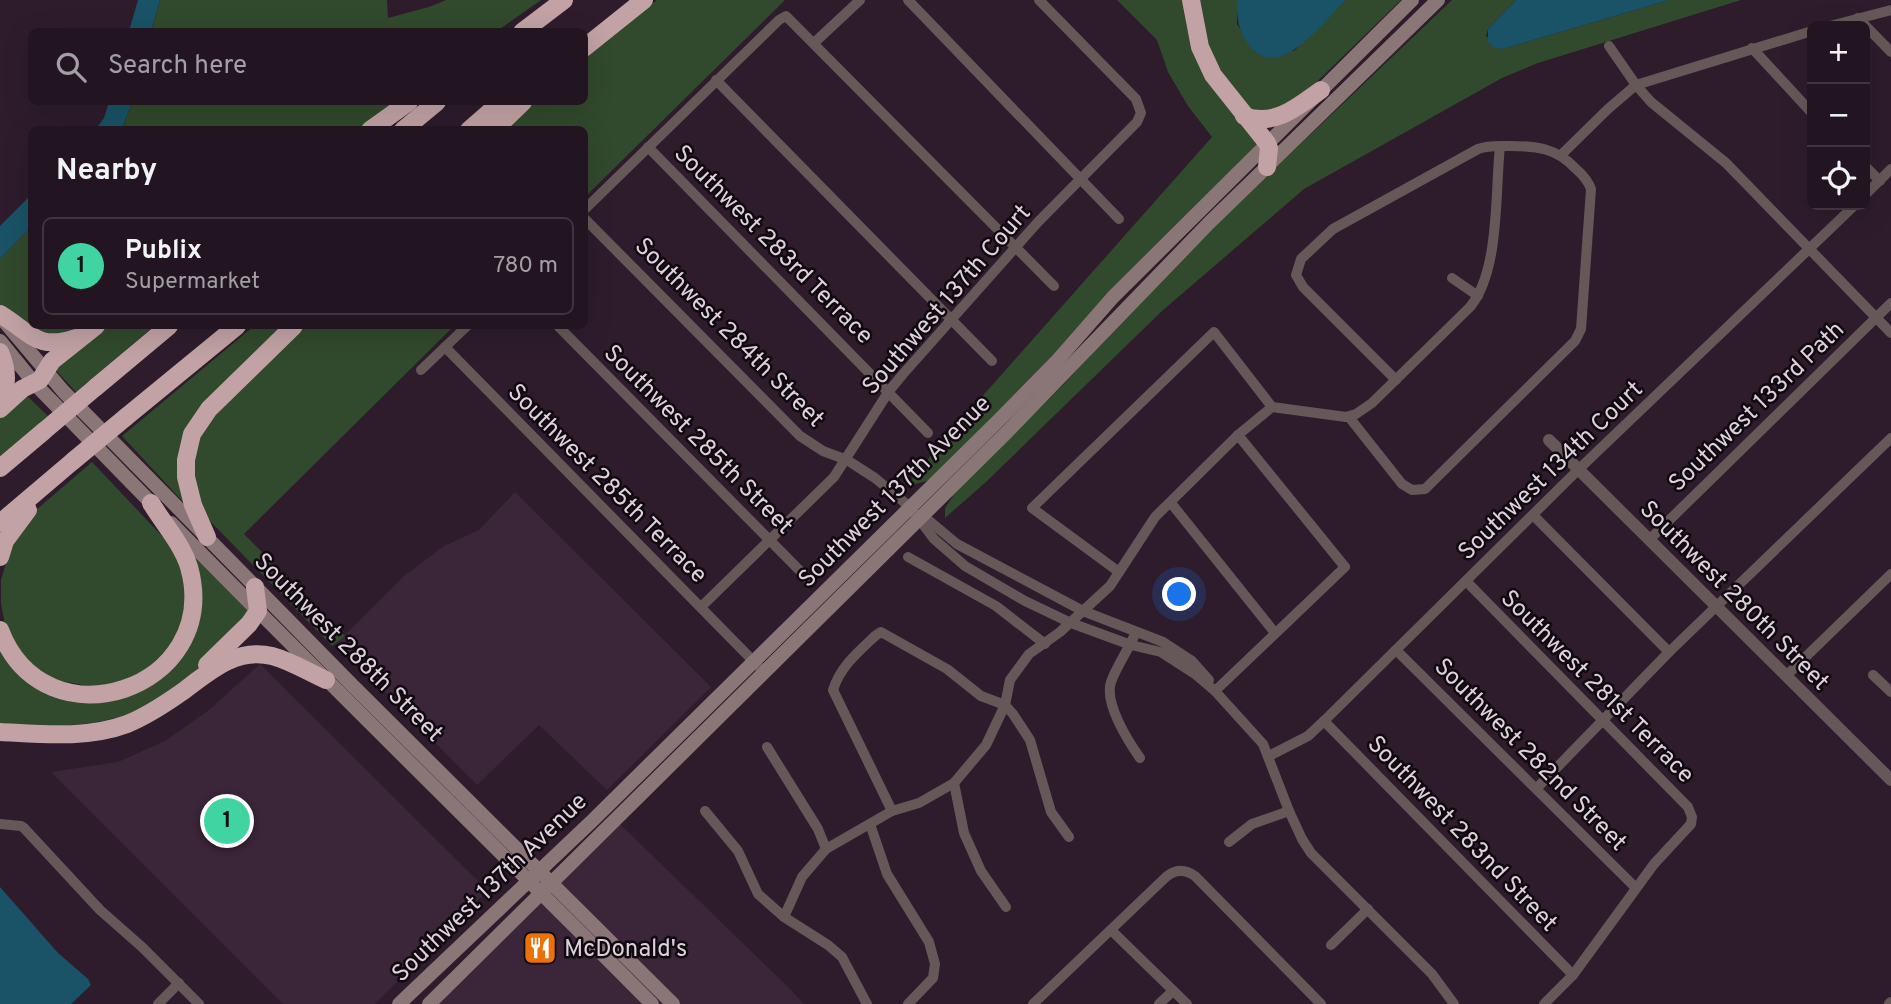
<!DOCTYPE html>
<html lang="en">
<head>
<meta charset="utf-8">
<style>
	:root { --surface:#221521; --page:#2a1e2a; --text:#f1f3f6; --muted:#a29fa5; --line:#3f343f; --accent:#3fd4a2 }
	body { margin:0; font-family:Overpass,sans-serif; background:var(--page); color:var(--text) }
	.controls { position:absolute; right:21px; top:21px; display:grid; overflow:hidden; border-radius:10px; box-shadow:0 7px 28px #0002 }
	.controls button { width:63px; height:63px; display:grid; place-items:center; padding:0; border:0; border-bottom:2px solid var(--line); background:var(--surface); color:var(--text); font:35px sans-serif }
	.you { position:absolute; left:1180px; top:595px; width:24px; height:24px; margin:-18px; border:5px solid #fff; border-radius:50%; background:#1a73e8; box-shadow:0 0 0 10px #1a73e833 }
	.badge { display:grid; place-items:center; width:46px; height:46px; border-radius:50%; background:var(--accent); color:#111; font-size:23px; font-weight:700 }
	.pin { position:absolute; translate:-50% -50%; border:4px solid #fff; box-shadow:0 2px 7px #0006 }
	.list { margin:0; padding:0; list-style:none }
	h2 { display:flex; justify-content:space-between; align-items:center; height:91px; margin:0; padding:0 28px; font-size:30px }
	h2 small { font-size:23px; font-weight:400; color:var(--muted) }
	.list li { display:grid; grid-template-columns:46px 1fr auto; gap:21px; align-items:center; box-sizing:border-box; height:98px; margin:0 14px 14px; padding:0 14px; border:2px solid var(--line); border-radius:10px }
	.list b { display:block; font-size:26px; white-space:nowrap }
	.list p { margin:0; font-size:23px; white-space:nowrap; color:var(--muted) }
	.list em { font-size:23px; font-style:normal; color:var(--muted) }
	.icon { flex:none; width:38px; height:38px; fill:none; stroke:currentColor; stroke-width:2; stroke-linecap:round; stroke-linejoin:round }
	.map { position:relative; flex:none; width:1891px; height:1004px; overflow:hidden }
	.search { position:absolute; background:var(--surface); box-shadow:0 7px 28px #0002; left:28px; top:28px; width:560px; height:77px; display:flex; align-items:center; gap:18px; box-sizing:border-box; padding:0 24px; border-radius:10px; color:var(--muted); font-size:26px }
	.panel { position:absolute; background:var(--surface); box-shadow:0 7px 28px #0002; left:28px; top:126px; width:560px; height:203px; border-radius:10px }
	.map>svg:first-child { display:block }
	.built { fill:#3b2539 }
	.green { fill:#31492c }
	.water { fill:#1a5267 }
	.lines { fill:none; stroke-linecap:round; stroke-linejoin:round }
	.minor { stroke:#665859; stroke-width:10 }
	.tertiary { stroke:#665859; stroke-width:12 }
	.secondary { stroke:#8b7677; stroke-width:14 }
	.motorway { stroke:#c2a2a4; stroke-width:18 }
	.motorway-bridge { stroke:#c2a2a4; stroke-width:18 }
	.labels { text-anchor:middle; stroke-width:5; stroke-linejoin:round; paint-order:stroke }
	.street-label { font-size:24px; fill:#ddd1db; stroke:#110910 }
	.poi-label { font-size:24px; fill:#ddd1db; stroke:#110910; text-anchor:start }
</style>
</head>
<body>
<div class="map">
<svg width="1891" height="1004" viewBox="0 0 1891 1004">
	<rect width="100%" height="100%" fill="#2e1c2c"/>
	<g class="built">
		<polygon points="515,492 711,687 607,790 539,725 477,785 337,643 404,576 444,546 479,530"/>
		<polygon points="260,664 484,887 484,894 375,1004 283,1004 51,772 118,762 165,741 209,710"/>
		<polygon points="619,823 791,990 804,1004 438,1004"/>
	</g>
	<g class="green">
		<polygon points="160,0 387,0 388,18 429,7 446,0 541,0 497,31 151,32"/>
		<polygon points="657,0 785,0 585,197 584,130 501,130 530,102 584,102 585,53"/>
		<polygon points="1117,0 1188,0 1190,19 1259,144 1060,351 931,480 915,484 910,481 947,436 1212,137 1188,106 1168,72 1157,40"/>
		<polygon points="1197,0 1237,0 1237,24 1255,52 1294,51 1346,0 1401,0 1292,106 1252,113 1211,58"/>
		<polygon points="1452,0 1516,0 1488,29 1486,36 1503,49 1669,0 1741,0 1538,63 1502,78 1304,189 1162,311 986,482 945,518 945,508 957,490 1064,384 1145,296 1252,190"/>
		<polygon points="132,102 400,102 362,129 122,130"/>
		<polygon points="31,227 32,326 85,326 58,338 23,326 0,305 0,259"/>
		<polygon points="103,326 154,326 76,392 52,366"/>
		<polygon points="254,326 288,326 203,407 185,504 122,436"/>
		<polygon points="299,326 454,326 244,534 345,636 332,646 210,521 202,509 191,482 198,433"/>
		<polygon points="23,392 48,416 0,456 0,415"/>
		<polygon points="92,462 179,554 187,611 164,659 108,690 52,679 27,661 5,625 1,603 1,580 10,548 36,510"/>
		<path d="M187,550L251,612C240,631 223,645 207,660C138,727 92,728 0,725V646L11,664L54,695L77,701L102,702L131,694L186,642Z"/>
	</g>
	<g class="water">
		<polygon points="138,0 160,0 151,31 129,31"/>
		<path d="M1237,0H1346C1325,20 1279,84 1250,46C1238,31 1237,19 1237,0Z"/>
		<polygon points="1516,0 1669,0 1503,49 1493,47 1488,42 1488,29"/>
		<polygon points="109,102 132,102 122,129 96,129 104,118"/>
		<polygon points="31,195 31,227 0,259 0,226"/>
		<polygon points="0,887 58,953 88,979 91,985 71,1004 0,1004"/>
	</g>
	<g class="lines">
		<g class="minor">
			<polyline points="908,0 1119,219"/>
			<polyline points="1858,18 1891,52"/>
			<polyline points="1830,26 1891,10"/>
			<polyline points="814,43 860,0"/>
			<polyline points="1609,46 1636,85 1651,102 1726,163 1891,333"/>
			<polyline points="1752,48 1812,113"/>
			<polyline points="716,80 992,361"/>
			<polyline points="648,147 928,433"/>
			<polyline points="1561,155 1608,109 1636,85 1812,31"/>
			<polyline points="1865,166 1880,181"/>
			<polyline points="1865,195 1891,169"/>
			<polyline points="584,210 779,20 786,16 1054,286"/>
			<polyline points="584,218 800,436 823,451 847,460 875,478 910,507 934,539 965,566 1025,601 1071,623 1131,645 1161,652 1195,674 1215,691 1263,744 1289,811 1302,839 1311,853 1432,974 1454,1004"/>
			<polyline points="1452,278 1478,296"/>
			<polyline points="558,326 810,581"/>
			<polyline points="445,347 764,672"/>
			<polyline points="421,370 467,326"/>
			<path d="M1272,407L1346,417L1356,414L1372,403L1470,307C1500,271 1495,192 1500,146"/>
			<path d="M1349,417L1402,484L1412,490L1425,489L1575,341L1581,329L1591,189C1588,180 1582,174 1575,168C1556,148 1537,146 1510,146C1499,146 1488,145 1478,149L1333,229L1301,259L1296,275L1303,287L1396,380"/>
			<polyline points="1171,503 1275,633"/>
			<polyline points="1533,515 1669,652"/>
			<polyline points="920,518 927,519 957,544 1083,611 1163,642 1192,661 1209,680"/>
			<polyline points="1649,540 1891,303"/>
			<polyline points="908,557 996,606 1045,644"/>
			<polyline points="1119,572 1032,508 1214,332 1272,407"/>
			<polyline points="1466,581 1688,807 1692,817 1691,824 1654,864 1573,975 1544,1004"/>
			<polyline points="701,607 834,477 889,391 903,374 1038,222 1137,122 1141,113 1136,99 1039,0"/>
			<path d="M1136,632C1129,649 1117,665 1111,682C1104,703 1128,741 1140,758"/>
			<polyline points="1396,650 1636,888"/>
			<polyline points="1787,675 1891,574"/>
			<polyline points="1873,675 1891,692"/>
			<polyline points="1215,691 1345,567 1238,435"/>
			<polyline points="1324,721 1573,975"/>
			<polyline points="767,747 818,829 826,849"/>
			<polyline points="1269,756 1308,736 1324,721 1579,469 1855,205"/>
			<polyline points="954,783 964,833 981,871 1006,907"/>
			<polyline points="1537,788 1669,652 1891,438"/>
			<polyline points="705,811 738,851 758,894 784,917 828,945 842,957 867,1004"/>
			<path d="M892,811L833,690C840,667 858,652 875,636L881,632L947,669L981,696L1005,705L1013,714L1030,740L1051,812L1069,837"/>
			<polyline points="0,824 21,826 24,828 100,910 142,947 199,1004"/>
			<polyline points="870,824 887,874 929,942 935,964 933,978 908,1004"/>
			<polyline points="1229,842 1252,824 1289,811"/>
			<polyline points="784,917 802,877 826,849 892,811 919,803 954,783 986,745 1005,705 1010,680 1029,654 1060,632 1110,586 1155,517 1238,435 1272,407"/>
			<polyline points="1112,931 1187,1004"/>
			<polyline points="1331,945 1368,909"/>
			<polyline points="158,1004 179,983"/>
			<path d="M1033,1004L1166,877C1175,869 1185,869 1195,876L1321,1004"/>
			<polyline points="1159,1004 1173,991"/>
		</g>
		<g class="tertiary">
			<polyline points="1549,440 1891,780"/>
			<polyline points="1890,1004 1891,1003"/>
		</g>
		<g class="secondary">
			<polyline points="3,320 63,391 352,685 673,1004"/>
			<polyline points="0,341 35,384 157,509"/>
			<path d="M171,523C330,685 492,843 652,1004"/>
			<polyline points="399,1004 592,821 998,421 1056,362 1113,297 1412,0"/>
			<polyline points="429,1004 1007,432 1209,223 1438,0"/>
		</g>
		<g class="motorway">
			<polyline points="1191,0 1200,47 1213,75 1267,143 1269,148 1267,167"/>
			<polyline points="522,32 564,0"/>
			<polyline points="584,48 644,0"/>
			<path d="M1244,116C1275,127 1297,107 1321,90"/>
			<polyline points="370,130 409,102"/>
			<polyline points="403,130 437,102"/>
			<polyline points="469,130 501,102"/>
			<polyline points="494,130 523,102"/>
			<path d="M0,314C31,333 37,351 76,338"/>
			<path d="M0,352C8,371 8,385 0,404"/>
			<polyline points="96,387 169,326"/>
			<polyline points="0,409 22,389 40,380 52,361 96,326"/>
			<polyline points="126,417 237,326"/>
			<polyline points="0,468 44,431"/>
			<polyline points="0,523 73,461"/>
			<polyline points="207,537 193,505 186,477 186,460 192,434 209,409 294,326"/>
			<polyline points="0,557 5,541 28,510"/>
			<path d="M0,630C45,749 223,689 189,567C182,544 163,523 151,503"/>
			<polyline points="207,665 249,624 258,611 255,587"/>
			<path d="M0,732C41,734 87,739 127,724C147,716 165,704 182,692C209,672 236,647 272,656C291,661 308,672 326,680"/>
		</g>
		<g class="motorway-bridge">
			<polyline points="44,431 96,387"/>
			<polyline points="73,461 126,417"/>
		</g>
	</g>
	<defs>
		<symbol id="restaurant-square" viewBox="-11 -11 22 22"><rect x="-9" y="-9" width="18" height="18" rx="4" fill="#e8710a" stroke="#110910"/><path d="M-5-6h1v4h1v-4h1v4h1v-4h1v5L-1.5 .5V6h-2V.5L-5-1ZM5-6V6H3V1.5H1.5Q1.5-4 5-6Z" fill="#fff"/></symbol>
	</defs>
	<g fill-rule="evenodd">
		<use href="#restaurant-square" x="521" y="929" width="38" height="38"/>
	</g>
	<g class="labels">
		<g class="street-label">
			<text transform="translate(774 244) rotate(45)" y="8">Southwest 283rd Terrace</text>
			<text transform="translate(946 299) rotate(-49)" y="8">Southwest 137th Court</text>
			<text transform="translate(730 332) rotate(45)" y="8">Southwest 284th Street</text>
			<text transform="translate(1756 406) rotate(-44)" y="8">Southwest 133rd Path</text>
			<text transform="translate(699 439) rotate(45)" y="8">Southwest 285th Street</text>
			<text transform="translate(1550 470) rotate(-44)" y="8">Southwest 134th Court</text>
			<text transform="translate(608 483) rotate(45)" y="8">Southwest 285th Terrace</text>
			<text transform="translate(894 491) rotate(-45)" y="8">Southwest 137th Avenue</text>
			<text transform="translate(1735 595) rotate(45)" y="8">Southwest 280th Street</text>
			<text transform="translate(349 647) rotate(45)" y="8">Southwest 288th Street</text>
			<text transform="translate(1598 686) rotate(45)" y="8">Southwest 281st Terrace</text>
			<text transform="translate(1531 754) rotate(45)" y="8">Southwest 282nd Street</text>
			<text transform="translate(1463 833) rotate(46)" y="8">Southwest 283nd Street</text>
			<text transform="translate(489 887) rotate(-44)" y="8">Southwest 137th Avenue</text>
		</g>
		<g class="poi-label">
			<text x="564" y="956">McDonald's</text>
		</g>
	</g>
</svg>
<div class="controls">
<button>+</button>
<button>−</button>
<button><svg class="icon" aria-label="locate" viewBox="0 0 24 24"><circle cx="12" cy="12" r="6"/><path d="M12 2v4M12 18v4M2 12h4M18 12h4"/></svg></button>
</div>
<div class="you"></div>
<div class="pin badge" style="left:227px;top:821px">1</div>
<div class="search"><svg class="icon" aria-label="search" viewBox="0 0 24 24"><circle cx="10" cy="10" r="6"/><path d="M15 15l6 6"/></svg>Search here</div>
<section class="panel">
<h2>Nearby<small></small></h2>
<ul class="list">
<li><span class="badge">1</span><div><b>Publix</b><p>Supermarket</p></div><em>780 m</em></li>
</ul>
</section>
</div>
</body>
</html>
